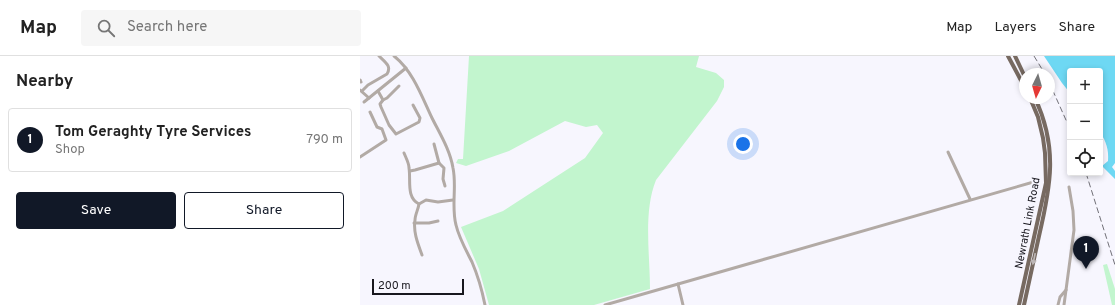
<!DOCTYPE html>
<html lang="en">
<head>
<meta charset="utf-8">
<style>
	:root { --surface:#fff; --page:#f6f6f6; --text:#222; --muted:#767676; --line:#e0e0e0; --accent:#111827 }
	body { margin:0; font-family:Overpass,sans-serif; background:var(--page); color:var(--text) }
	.controls { position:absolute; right:12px; top:12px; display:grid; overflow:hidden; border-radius:4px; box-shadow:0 2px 6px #0003 }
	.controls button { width:36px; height:36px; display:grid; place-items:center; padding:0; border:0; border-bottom:1px solid var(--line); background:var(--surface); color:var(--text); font:20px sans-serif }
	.compass { position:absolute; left:659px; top:12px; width:36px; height:36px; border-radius:50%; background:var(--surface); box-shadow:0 2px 6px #0003; rotate:185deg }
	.scale { position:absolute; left:12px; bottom:10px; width:92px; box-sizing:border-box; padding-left:4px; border:2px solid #18171e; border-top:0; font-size:11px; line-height:14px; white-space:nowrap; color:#18171e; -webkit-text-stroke:3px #f7f6fe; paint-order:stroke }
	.you { position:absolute; left:383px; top:88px; width:14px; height:14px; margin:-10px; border:3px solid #fff; border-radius:50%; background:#1a73e8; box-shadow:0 0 0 6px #1a73e833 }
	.badge { display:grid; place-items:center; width:26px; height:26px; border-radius:50%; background:var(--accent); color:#fff; font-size:13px; font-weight:700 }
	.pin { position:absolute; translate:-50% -33px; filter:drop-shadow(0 1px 2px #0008) }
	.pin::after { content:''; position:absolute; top:21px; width:14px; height:12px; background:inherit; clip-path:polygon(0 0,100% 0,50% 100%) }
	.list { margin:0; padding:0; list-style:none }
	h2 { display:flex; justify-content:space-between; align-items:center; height:52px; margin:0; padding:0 16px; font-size:17px }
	h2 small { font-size:13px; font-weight:400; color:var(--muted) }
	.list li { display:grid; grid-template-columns:26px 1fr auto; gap:12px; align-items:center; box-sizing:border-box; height:64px; margin:0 8px 8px; padding:0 8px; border:1px solid var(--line); border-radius:4px }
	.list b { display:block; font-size:15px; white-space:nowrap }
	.list p { margin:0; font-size:13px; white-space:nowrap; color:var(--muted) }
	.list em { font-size:13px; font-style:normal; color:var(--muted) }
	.actions { display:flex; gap:8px; padding:12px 16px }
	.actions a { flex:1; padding:9px 0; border:1px solid var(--accent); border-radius:4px; text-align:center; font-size:14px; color:var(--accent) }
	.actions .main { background:var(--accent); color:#fff }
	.icon { flex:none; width:22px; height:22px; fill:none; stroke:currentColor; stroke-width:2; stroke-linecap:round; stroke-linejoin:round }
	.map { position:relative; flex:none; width:755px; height:249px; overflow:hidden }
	header { display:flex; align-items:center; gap:24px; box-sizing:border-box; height:56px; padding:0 20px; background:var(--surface); border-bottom:1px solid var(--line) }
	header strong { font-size:19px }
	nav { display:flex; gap:22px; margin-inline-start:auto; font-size:14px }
	.search { width:280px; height:36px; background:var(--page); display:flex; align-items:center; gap:10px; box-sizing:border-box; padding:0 14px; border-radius:4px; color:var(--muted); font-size:15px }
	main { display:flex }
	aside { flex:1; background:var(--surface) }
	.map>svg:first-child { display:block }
	.green { fill:#c2f5ce }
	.water { fill:#6ed8f3 }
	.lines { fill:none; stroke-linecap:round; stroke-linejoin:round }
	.minor { stroke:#b2aaa5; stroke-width:3 }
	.major { stroke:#776a61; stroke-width:4 }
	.rail { stroke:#717077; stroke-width:1; stroke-dasharray:6 3; stroke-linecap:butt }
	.oneway { fill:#bdb7b7 }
	.labels { text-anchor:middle; stroke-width:4; stroke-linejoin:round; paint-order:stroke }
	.street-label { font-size:11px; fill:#18171e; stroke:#f7f6fe }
</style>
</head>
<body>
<header>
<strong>Map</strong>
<div class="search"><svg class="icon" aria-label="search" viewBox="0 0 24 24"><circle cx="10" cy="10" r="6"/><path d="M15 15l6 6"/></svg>Search here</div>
<nav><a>Map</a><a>Layers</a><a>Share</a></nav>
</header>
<main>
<aside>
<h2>Nearby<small></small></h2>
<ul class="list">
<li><span class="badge">1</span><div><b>Tom Geraghty Tyre Services</b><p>Shop</p></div><em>790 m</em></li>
</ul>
<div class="actions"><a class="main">Save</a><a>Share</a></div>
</aside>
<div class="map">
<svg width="755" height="249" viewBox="0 0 755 249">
	<rect width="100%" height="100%" fill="#f7f6fe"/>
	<g class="green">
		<path d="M109,0H339L336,11L356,17L364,24V31L357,45L296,124C283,156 290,199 290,233L234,249H129L119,213L101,171L143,155L225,102L243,77L237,69L226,71L205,65L149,95L106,110L96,107L98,103H103Z"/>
		<polygon points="747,208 755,233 755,249 752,249 743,209"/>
	</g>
	<path class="water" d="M684,0H755V107L752,111L755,115V123L742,110L748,105C749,94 746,85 740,76V15H710V37L702,27Z"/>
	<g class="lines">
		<g class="minor">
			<path d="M34,0C53,15 62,41 72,62C80,78 90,94 93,112C97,131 91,150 96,169C99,182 106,194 112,206C118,220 122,234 125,249"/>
			<polyline points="0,24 1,26"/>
			<polyline points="0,34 9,42"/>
			<path d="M2,35L8,29L27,18C32,10 25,6 19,0"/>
			<polyline points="18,35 23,44 20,48 21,51 29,69 36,78 59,66 60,62 53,49"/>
			<polyline points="23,44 27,42 39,30"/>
			<polyline points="4,46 46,12"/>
			<polyline points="74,88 79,107 84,112 83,123 85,130"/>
			<polyline points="588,96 610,143"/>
			<path d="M44,97C46,102 49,107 49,112C51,124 46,142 59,148"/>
			<polyline points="0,101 26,84 22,73 17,71 10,56"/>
			<polyline points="50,115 55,114 79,107"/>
			<polyline points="54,167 69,167 78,165"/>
			<path d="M62,199C58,188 53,176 55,164C55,159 58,154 59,148L66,144L78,146L93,144"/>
			<polyline points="318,228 323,249"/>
			<polyline points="245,249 677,125"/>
			<polyline points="698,249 700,241 706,234"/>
			<polyline points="704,249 714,174 713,155 709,131"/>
		</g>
		<g class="major">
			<polyline points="648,0 665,32"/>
			<polyline points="655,0 665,21"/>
			<polyline points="659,249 686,127 685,97 683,82 678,61 670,42"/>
			<path d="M664,249C669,226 674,203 679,180C691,129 698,91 675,42"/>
		</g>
		<g class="rail">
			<polyline points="674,0 685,18"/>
			<polyline points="689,26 710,73"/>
			<polyline points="726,117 755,209"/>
		</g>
	</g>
	<defs><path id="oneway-solid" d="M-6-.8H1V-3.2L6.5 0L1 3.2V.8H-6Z"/></defs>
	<use class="oneway" href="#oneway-solid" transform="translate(674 203) rotate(102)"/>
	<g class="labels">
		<g class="street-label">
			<text transform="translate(667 167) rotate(-79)" y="4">Newrath Link Road</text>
		</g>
	</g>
</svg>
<div class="controls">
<button>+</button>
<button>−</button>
<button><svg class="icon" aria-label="locate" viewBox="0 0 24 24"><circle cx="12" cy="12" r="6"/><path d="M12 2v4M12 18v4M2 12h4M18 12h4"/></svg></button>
</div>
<svg class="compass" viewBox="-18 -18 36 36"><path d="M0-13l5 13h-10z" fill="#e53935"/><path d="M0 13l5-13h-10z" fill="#767676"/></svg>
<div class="scale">200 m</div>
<div class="you"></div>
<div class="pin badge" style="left:726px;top:213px">1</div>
</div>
</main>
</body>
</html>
